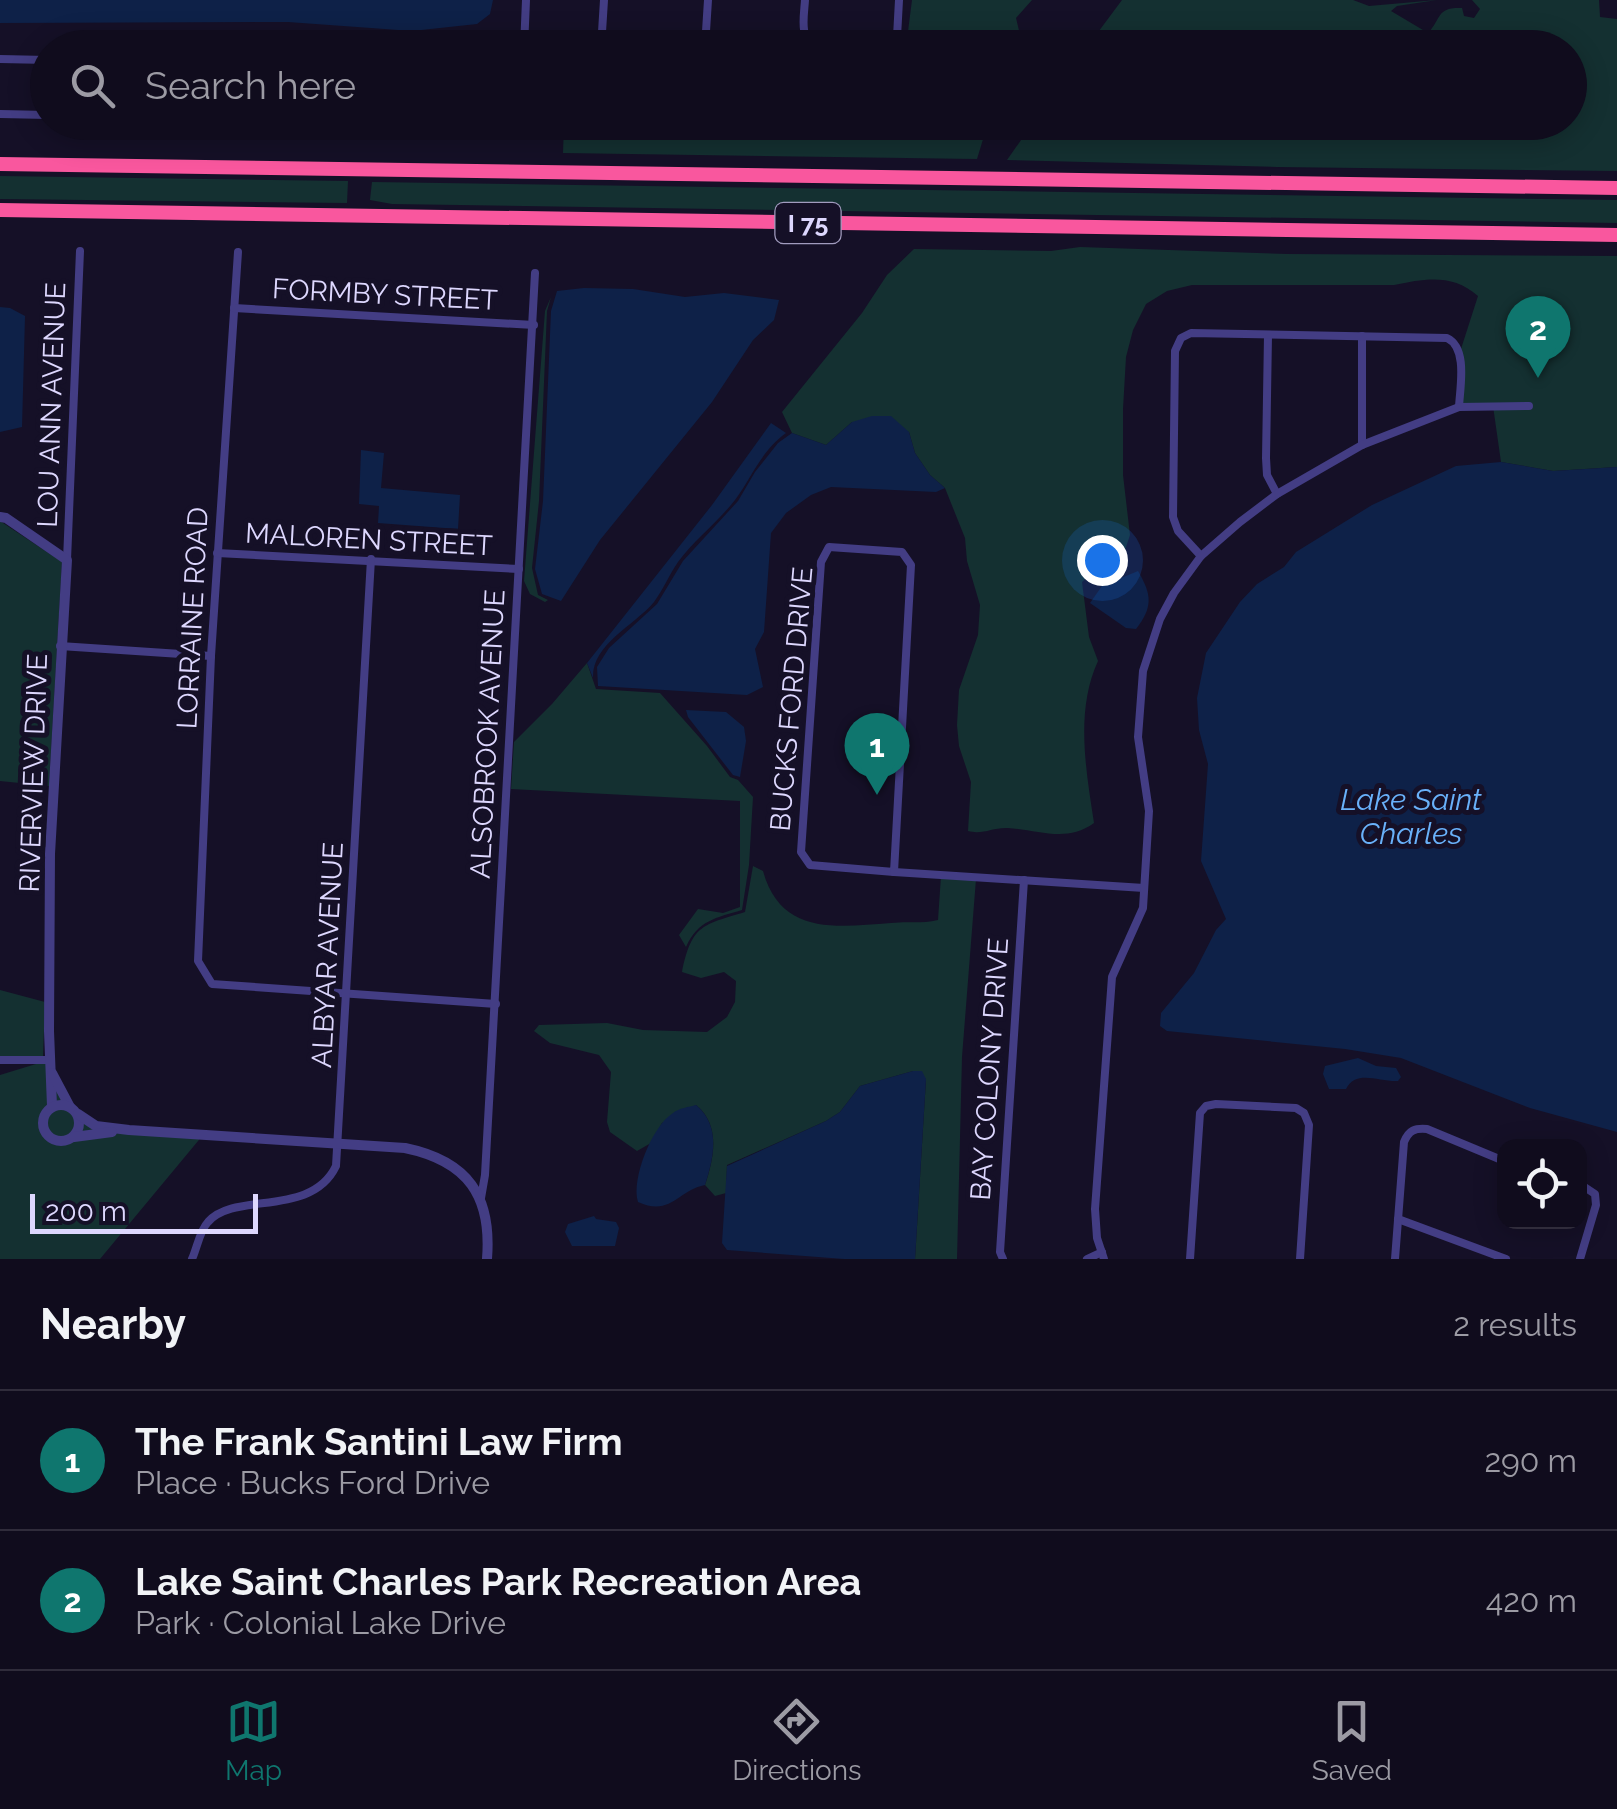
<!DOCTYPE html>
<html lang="en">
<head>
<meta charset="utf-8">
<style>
	:root { --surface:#100c1d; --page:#191526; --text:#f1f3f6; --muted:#9c9ba4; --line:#302c3b; --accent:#0f766e }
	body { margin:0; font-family:Raleway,sans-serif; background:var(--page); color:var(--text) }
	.controls { position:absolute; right:30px; bottom:30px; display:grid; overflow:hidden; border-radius:20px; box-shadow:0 5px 25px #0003 }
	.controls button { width:90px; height:90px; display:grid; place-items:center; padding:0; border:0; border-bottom:2px solid var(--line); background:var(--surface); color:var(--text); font:50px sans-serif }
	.scale { position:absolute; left:30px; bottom:25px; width:228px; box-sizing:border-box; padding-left:10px; border:5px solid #ddd7fe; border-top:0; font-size:28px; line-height:35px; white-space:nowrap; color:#ddd7fe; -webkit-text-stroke:8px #151027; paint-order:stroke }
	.you { position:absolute; left:1102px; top:560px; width:35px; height:35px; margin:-25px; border:8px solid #fff; border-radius:50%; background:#1a73e8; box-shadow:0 0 0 15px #1a73e833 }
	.badge { display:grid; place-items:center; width:65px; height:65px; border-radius:50%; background:var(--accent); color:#fff; font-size:32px; font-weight:700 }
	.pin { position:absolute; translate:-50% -82px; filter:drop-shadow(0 2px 5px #0008) }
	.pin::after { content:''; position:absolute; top:52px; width:35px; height:30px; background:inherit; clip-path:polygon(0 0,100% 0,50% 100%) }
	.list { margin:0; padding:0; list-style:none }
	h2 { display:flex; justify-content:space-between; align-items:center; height:130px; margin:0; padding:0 40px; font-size:42px }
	h2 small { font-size:32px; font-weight:400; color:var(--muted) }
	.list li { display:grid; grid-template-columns:65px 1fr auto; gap:30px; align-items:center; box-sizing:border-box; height:140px; padding:0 40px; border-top:2px solid var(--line) }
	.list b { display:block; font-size:38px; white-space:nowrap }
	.list p { margin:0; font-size:32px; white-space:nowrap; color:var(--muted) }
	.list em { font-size:32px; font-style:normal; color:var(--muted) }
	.icon { flex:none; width:55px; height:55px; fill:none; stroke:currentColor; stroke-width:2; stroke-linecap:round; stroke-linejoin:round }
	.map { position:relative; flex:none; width:1617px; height:1259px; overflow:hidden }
	.search { position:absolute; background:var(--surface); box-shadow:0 5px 25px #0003; left:30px; right:30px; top:30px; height:110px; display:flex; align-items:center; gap:25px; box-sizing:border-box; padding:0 35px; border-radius:55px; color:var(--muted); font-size:38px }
	.sheet { height:410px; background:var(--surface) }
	nav { display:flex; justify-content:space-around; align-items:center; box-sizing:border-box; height:140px; border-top:2px solid var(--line); background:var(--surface); font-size:28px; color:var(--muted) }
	nav a { display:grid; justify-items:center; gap:5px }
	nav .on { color:var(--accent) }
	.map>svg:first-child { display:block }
	.green { fill:#143031 }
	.water { fill:#0e2148 }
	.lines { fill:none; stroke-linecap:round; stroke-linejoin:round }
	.minor { stroke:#433d84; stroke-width:8 }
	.tertiary { stroke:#433d84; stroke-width:10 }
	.motorway { stroke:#f9579e; stroke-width:14 }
	.labels { text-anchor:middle; stroke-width:10; stroke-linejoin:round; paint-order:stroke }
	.shield { fill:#151027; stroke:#a19bbe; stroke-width:2.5 }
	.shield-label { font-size:25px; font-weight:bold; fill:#ddd7fe }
	.street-label { font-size:28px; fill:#ddd7fe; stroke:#151027 }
	.water-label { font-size:30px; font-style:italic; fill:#69b1fa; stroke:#151027 }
</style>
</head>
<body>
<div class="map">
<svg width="1617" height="1259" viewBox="0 0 1617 1259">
	<rect width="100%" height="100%" fill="#151027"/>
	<g class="green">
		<polygon points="912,0 1032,0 1016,18 1023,47 906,47"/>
		<path d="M1122,0H1353L1369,6L1437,0L1397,6L1391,11L1428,33C1442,18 1436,7 1462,8L1464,16L1474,18L1480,9L1472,0H1599L1600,17L1617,19V171L1277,167L1007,160L1033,123L1570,122V48L1087,47Z"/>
		<polygon points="564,123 564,122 988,123 977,159 563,153"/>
		<polygon points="0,176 348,181 347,203 0,199"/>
		<polygon points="372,182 1617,200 1617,223 392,204 370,200"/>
		<path d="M1080,247L1288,254L1617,256V467L1553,471L1501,462L1493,406L1459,407L1460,352L1478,296C1453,274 1427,278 1394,285H1192L1167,291L1146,304L1133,330L1126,357L1123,409V475L1130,535L1125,550L1116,560L1098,567L1082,582L1089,637L1098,661C1075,711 1086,770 1094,823C1066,843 1040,830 1008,828C993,827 983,835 968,831L971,782L959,746L957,725L959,690L978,635L980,605L967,561L965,538L945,488L930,475L915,453L909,432L852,422L826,445L792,433L782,412L862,313L887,275L914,249L1051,251Z"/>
		<polygon points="551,297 547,311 539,501 532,568 538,595 548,600 545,602 530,594 524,581 545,311"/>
		<polygon points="0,521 62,562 49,786 0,781"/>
		<path d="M587,663L596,689L660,693L707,746L730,777L738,780L753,797L749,865L742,910C716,918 698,920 686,947L679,935L698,909L723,913L740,907V801L511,789L514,742L552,704Z"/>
		<path d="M753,866L763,871C781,936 837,927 891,923C908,921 921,924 938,920L941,876L976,879L962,1057L957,1259H915L926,1079L913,1071L860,1086L840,1112L826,1121L727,1165L726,1193L715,1196L705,1185C714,1158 721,1125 696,1105L662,1123L651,1143L637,1151L610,1132L607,1122L611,1072L599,1055L550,1043L534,1031L539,1025L607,1023L643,1030L707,1032L727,1017L735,1002L736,981L724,972L701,978L682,972C692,924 703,925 745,912Z"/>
		<polygon points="0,990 45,1002 43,1056 0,1056"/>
		<polygon points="49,1060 70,1106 85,1121 203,1135 100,1259 0,1259 0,1075"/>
	</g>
	<g class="water">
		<polygon points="0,0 493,0 490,14 477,24 412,31 288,22 0,23"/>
		<polygon points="584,288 633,289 685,297 724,293 779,300 774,320 753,340 712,402 600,540 561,601 542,594 535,569 543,501 551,311 557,291"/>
		<polygon points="0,307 10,308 25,316 22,427 0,432"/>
		<polygon points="872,416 891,416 909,432 915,453 930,475 945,488 936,492 831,487 811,495 786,513 771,533 764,632 755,649 763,687 747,695 598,686 597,667 609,648 657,604 683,561 738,501 755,472 778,443 792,433 826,445 852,422"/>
		<path d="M771,423L786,433C761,451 752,477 735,500C718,522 694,540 678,562C669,575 663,590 654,602C634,626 592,644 593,678L587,663L712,505Z"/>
		<polygon points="361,450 384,453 381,488 460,495 458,529 378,523 379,506 359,504"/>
		<polygon points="1501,462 1553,471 1617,467 1617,1132 1530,1108 1401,1058 1345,1049 1167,1031 1160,1026 1161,1013 1194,973 1216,930 1226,919 1201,861 1208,764 1199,730 1197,698 1206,653 1240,602 1257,584 1284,567 1296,552 1372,505 1456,466"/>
		<path d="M1138,571C1152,595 1153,607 1136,629L1126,628L1090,603L1102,586Z"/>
		<polygon points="686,710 726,712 744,727 746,741 740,777 733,775 688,717"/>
		<path d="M1358,1058L1376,1066L1396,1068L1401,1077L1398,1081C1379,1082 1356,1069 1346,1089H1329L1323,1074L1325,1066Z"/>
		<polygon points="913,1071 922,1071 926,1079 915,1259 844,1259 727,1250 722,1243 727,1166 826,1121 840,1112 860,1086"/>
		<path d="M696,1105C721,1126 714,1157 705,1185C678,1190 671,1217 638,1202C631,1179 652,1126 673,1113C679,1108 689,1107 696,1105Z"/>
		<polygon points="594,1216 596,1219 616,1222 619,1228 615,1246 572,1246 565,1232 568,1224"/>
	</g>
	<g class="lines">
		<g class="minor">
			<path d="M805,0C804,17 799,37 815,48"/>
			<polyline points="601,40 720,48"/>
			<polyline points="705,47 708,0"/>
			<polyline points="524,48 526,0"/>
			<polyline points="601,48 604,0"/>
			<polyline points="892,48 897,37 899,0"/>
			<polyline points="0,59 48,60"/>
			<polyline points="0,114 48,115"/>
			<polyline points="515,122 518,123"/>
			<polyline points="238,252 211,656 198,961 212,984 496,1004"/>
			<polyline points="234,308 534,325"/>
			<polyline points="1268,335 1266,458 1267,475 1277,494"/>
			<polyline points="1362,336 1362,445"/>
			<polygon points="829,547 902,552 911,565 894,872 810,865 801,852 821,562"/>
			<polyline points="217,553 519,569"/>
			<path d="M1201,556L1178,531L1173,517L1175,351L1181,338L1191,333L1447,338C1468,348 1460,387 1459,407"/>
			<polyline points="67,560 80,251"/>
			<polyline points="60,646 211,656"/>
			<polyline points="894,872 1144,888"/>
			<polyline points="0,1060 49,1060"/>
			<polyline points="1580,1184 1595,1194 1596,1205 1580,1259"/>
			<polyline points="481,1198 485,1175 535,273"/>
			<polyline points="1398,1219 1506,1259"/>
			<path d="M192,1259C197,1248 200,1230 208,1222C235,1191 311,1218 336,1166L371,559"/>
			<polyline points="1003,1259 1000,1252 1024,880"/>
			<polyline points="1087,1259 1102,1252"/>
			<polyline points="1104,1259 1097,1238 1095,1209 1112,977 1143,908 1149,811 1138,737 1143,671 1160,619 1174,593 1201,556 1240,522 1277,494 1362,445 1459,407 1529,406"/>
			<polyline points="1190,1259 1200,1113 1206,1106 1216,1104 1296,1108 1304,1113 1309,1125 1300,1259"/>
			<path d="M1395,1259L1404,1142C1409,1130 1415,1128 1427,1129L1504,1161"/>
		</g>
		<g class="tertiary">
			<polyline points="0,517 6,518 67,560 50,854 49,1031 52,1106"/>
			<polyline points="52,1073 70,1107"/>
			<circle cx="61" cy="1123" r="18"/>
			<path d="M78,1114L96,1126L129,1130L405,1148C468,1161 492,1196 487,1259"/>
			<polyline points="74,1137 112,1132"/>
		</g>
		<g class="motorway">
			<polyline points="0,164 1617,188"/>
			<polyline points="0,210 1617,235"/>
		</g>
	</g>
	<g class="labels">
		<rect class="shield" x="775.5" y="203" width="65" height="40" rx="8"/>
		<g class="shield-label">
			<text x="808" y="232">I 75</text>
		</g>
		<g class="street-label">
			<text transform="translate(385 294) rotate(3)" y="10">FORMBY STREET</text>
			<text transform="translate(51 405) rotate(-88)" y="10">LOU ANN AVENUE</text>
			<text transform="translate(369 539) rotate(3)" y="10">MALOREN STREET</text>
			<text transform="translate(192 618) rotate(-87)" y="10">LORRAINE ROAD</text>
			<text transform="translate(791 699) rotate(-85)" y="10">BUCKS FORD DRIVE</text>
			<text transform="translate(487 734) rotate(-87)" y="10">ALSOBROOK AVENUE</text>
			<text transform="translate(33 773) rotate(-88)" y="10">RIVERVIEW DRIVE</text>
			<text transform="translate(327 955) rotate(-87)" y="10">ALBYAR AVENUE</text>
			<text transform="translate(989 1069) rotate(-86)" y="10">BAY COLONY DRIVE</text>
		</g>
		<g class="water-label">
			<text x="1411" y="810">Lake Saint<tspan x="1411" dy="34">Charles</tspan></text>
		</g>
	</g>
</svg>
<div class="controls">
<button><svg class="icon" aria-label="locate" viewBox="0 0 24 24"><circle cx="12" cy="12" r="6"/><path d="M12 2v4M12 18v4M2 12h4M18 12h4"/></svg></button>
</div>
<div class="scale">200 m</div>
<div class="you"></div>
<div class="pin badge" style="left:877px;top:795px">1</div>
<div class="pin badge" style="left:1538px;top:378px">2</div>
<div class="search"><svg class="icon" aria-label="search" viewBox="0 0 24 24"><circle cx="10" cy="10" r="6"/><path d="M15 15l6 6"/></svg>Search here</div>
</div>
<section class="sheet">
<h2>Nearby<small>2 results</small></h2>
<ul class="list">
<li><span class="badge">1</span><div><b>The Frank Santini Law Firm</b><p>Place · Bucks Ford Drive</p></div><em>290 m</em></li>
<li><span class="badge">2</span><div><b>Lake Saint Charles Park Recreation Area</b><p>Park · Colonial Lake Drive</p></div><em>420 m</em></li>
</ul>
</section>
<nav>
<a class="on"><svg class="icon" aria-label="map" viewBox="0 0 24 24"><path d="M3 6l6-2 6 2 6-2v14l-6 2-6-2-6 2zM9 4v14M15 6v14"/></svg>Map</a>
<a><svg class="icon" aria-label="directions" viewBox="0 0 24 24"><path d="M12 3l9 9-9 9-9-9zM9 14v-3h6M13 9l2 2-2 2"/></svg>Directions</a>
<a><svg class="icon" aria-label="saved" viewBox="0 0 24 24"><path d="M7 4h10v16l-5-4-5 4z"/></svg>Saved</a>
</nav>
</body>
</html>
